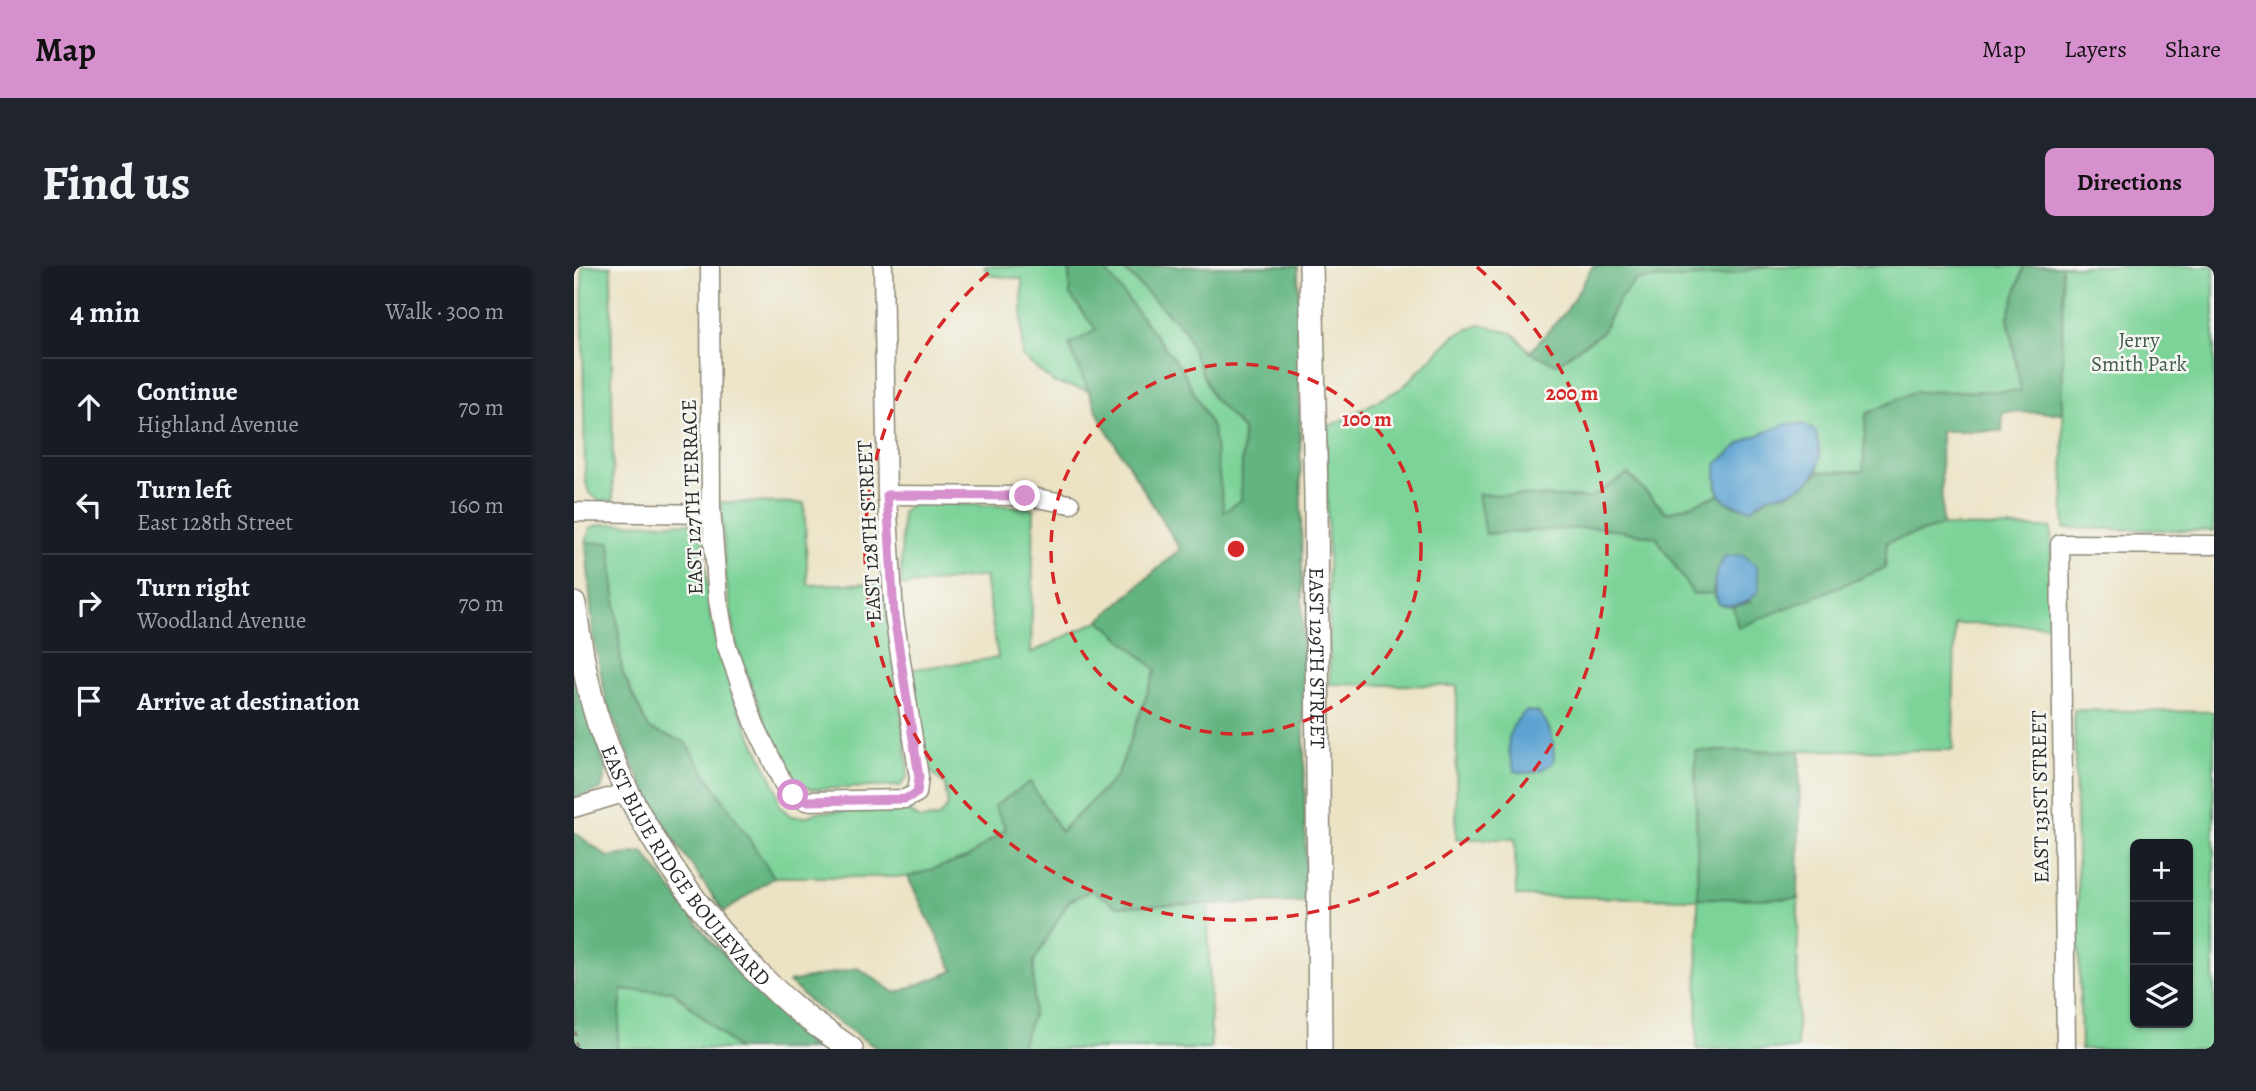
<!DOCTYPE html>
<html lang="en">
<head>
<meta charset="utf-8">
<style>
	:root { --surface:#171b24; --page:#20242c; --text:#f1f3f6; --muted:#9ea1a6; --line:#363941; --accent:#d690ce }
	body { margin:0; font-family:Alegreya,serif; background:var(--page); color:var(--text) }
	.controls { position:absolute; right:21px; bottom:21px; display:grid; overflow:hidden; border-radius:10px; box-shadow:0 2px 5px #0004 }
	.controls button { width:63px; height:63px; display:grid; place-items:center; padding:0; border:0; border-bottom:2px solid var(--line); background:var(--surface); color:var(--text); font:35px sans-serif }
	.stop { position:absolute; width:21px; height:21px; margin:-16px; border:5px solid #d690ce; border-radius:50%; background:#fff }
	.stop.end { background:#d690ce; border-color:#fff; box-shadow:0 2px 7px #0008 }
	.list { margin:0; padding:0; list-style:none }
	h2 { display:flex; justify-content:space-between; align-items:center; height:91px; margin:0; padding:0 28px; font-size:30px }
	h2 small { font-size:23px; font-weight:400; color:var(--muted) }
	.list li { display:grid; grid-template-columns:46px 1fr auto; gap:21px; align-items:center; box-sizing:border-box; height:98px; padding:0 28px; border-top:2px solid var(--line) }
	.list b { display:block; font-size:26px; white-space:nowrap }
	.list p { margin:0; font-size:23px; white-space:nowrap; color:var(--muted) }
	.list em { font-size:23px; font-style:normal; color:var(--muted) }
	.icon { flex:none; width:38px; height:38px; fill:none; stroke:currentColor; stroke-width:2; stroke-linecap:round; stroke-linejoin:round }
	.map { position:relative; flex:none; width:1640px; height:783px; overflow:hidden; border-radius:10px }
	header { display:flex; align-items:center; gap:42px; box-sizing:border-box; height:98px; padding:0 35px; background:var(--accent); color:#111 }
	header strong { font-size:33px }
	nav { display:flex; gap:38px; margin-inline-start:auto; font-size:24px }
	.intro { display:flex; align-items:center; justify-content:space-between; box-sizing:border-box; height:168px; padding:0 42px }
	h1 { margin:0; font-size:49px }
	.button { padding:18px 32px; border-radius:10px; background:var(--accent); color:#111; font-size:24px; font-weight:700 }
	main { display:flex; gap:42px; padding:0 42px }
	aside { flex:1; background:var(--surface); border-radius:10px; box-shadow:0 2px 5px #0004 }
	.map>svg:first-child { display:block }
	.green { fill:#7bd397; stroke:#537f61; stroke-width:2; fill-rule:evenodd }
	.forest { fill:#64b580; stroke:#487056; stroke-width:2 }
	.water { fill:#5ba3d1; stroke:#43677e; stroke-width:2 }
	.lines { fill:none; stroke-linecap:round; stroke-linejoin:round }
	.minor-casing { stroke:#8b8778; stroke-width:21 }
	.major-casing { stroke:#8b8778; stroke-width:26 }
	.path { stroke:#8b8778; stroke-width:2.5; stroke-dasharray:5 5; stroke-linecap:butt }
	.minor { stroke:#fff; stroke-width:18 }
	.major { stroke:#fff; stroke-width:23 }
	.route { stroke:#d690ce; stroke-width:9 }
	.ring { fill:none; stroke:#d62828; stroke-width:3.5; stroke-dasharray:12 9 }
	.labels { text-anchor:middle; stroke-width:5; stroke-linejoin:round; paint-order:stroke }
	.park-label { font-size:21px; fill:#435d4b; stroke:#f6f6f2 }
	.street-label { font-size:21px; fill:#2b2b2b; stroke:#f6f6f2 }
	.centre { fill:#d62828; stroke:#f6f6f2; stroke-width:3.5 }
	.ring-label { font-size:21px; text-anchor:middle; font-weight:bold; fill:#d62828; stroke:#f6f6f2; stroke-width:5; stroke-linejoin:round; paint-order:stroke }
</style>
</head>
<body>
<header>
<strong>Map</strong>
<nav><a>Map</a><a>Layers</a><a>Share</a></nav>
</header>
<div class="intro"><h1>Find us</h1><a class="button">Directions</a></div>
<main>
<aside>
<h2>4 min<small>Walk · 300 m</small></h2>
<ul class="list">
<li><svg class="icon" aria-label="ahead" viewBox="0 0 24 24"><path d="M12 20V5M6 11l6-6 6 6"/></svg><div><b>Continue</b><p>Highland Avenue</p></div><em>70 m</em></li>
<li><svg class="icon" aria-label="left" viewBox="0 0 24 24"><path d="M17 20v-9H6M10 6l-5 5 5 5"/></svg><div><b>Turn left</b><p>East 128th Street</p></div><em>160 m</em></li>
<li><svg class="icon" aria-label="right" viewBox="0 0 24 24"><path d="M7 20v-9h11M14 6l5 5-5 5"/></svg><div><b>Turn right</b><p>Woodland Avenue</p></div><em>70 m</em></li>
<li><svg class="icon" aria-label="arrive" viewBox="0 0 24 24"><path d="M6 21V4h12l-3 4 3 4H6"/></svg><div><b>Arrive at destination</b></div></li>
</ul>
</aside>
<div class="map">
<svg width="1640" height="783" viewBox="0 0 1640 783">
	<rect width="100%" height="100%" fill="#f6f6f2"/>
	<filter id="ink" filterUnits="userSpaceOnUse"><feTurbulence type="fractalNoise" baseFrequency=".0143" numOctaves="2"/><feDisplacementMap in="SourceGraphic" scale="14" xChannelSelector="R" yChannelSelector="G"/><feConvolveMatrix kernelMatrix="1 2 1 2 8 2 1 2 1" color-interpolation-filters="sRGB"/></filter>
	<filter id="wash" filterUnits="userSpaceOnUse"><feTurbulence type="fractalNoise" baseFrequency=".00686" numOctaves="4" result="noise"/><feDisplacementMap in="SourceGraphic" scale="28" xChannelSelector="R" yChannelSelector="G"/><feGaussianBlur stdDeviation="1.57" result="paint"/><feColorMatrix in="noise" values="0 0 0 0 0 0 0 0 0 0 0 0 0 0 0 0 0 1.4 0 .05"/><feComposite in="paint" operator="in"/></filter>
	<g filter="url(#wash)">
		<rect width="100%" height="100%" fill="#ebe3c4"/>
		<g class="green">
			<polygon points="8,0 37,0 39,235 25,234 15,227 11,213"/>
			<polygon points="410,0 495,0 496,29 523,64 495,79 514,124 480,117 448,90 448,13 414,9"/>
			<polygon points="528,0 546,0 610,63 638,131 669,164 667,234 649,247 639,164 609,105"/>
			<polygon points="1195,0 1450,0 1434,51 1447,125 1340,126 1289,205 1244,206 1246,185 1142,220 1145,229 1093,247 1054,208 1016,232 905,228 912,268 1024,261 1082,271 1119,327 1139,327 1145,338 1159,341 1164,361 1311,302 1313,276 1368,260 1477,262 1477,359 1381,358 1379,484 1121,485 1124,632 1224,633 1223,783 1123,783 1124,633 942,630 941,573 882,573 883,420 756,418 752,162 828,122 881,69 907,58 940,68 956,86 983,98 1028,66 1046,32 1062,14 1144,10"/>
			<polygon points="1488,0 1640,0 1640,265 1490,262"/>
			<polygon points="147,236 230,237 234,319 310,317 333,494 334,510 326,520 238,523 223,516 195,464 163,382 152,314"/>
			<polygon points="338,237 437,240 460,243 457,387 526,354 582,403 543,510 486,566 433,562 393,592 334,611 200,611 111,477 75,464 48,406 36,277 12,277 16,262 28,258 119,257 128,267 136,348 161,435 203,524 205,540 217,550 231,551 244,546 332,543 345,553 364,552 374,540 371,519 354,503 338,403 424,392 411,310 327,320 328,247"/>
			<path d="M1500,444L1640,446V783H1507ZM1561,578H1614V757H1561Z"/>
			<polygon points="518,624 544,640 634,637 637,783 446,783 459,747 460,695 495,635"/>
			<polygon points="48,724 99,725 164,783 43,783"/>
		</g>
		<g class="forest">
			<polygon points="495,0 528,0 609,105 639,164 650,246 667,234 669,164 638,131 610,63 546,0 724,0 732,636 543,640 518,624 495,635 460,695 459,747 446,783 304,783 242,741 215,716 284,702 322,727 380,705 334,611 393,592 432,563 420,540 456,516 487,566 543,510 582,404 526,354 606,283 528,156 495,79 522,64 496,29"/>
			<polygon points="1019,0 1195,0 1144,10 1062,14 1046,32 1028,66 982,98 956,86 993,44"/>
			<polygon points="1450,0 1488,0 1489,147 1429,146 1428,165 1367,165 1368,260 1313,276 1311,302 1164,362 1159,341 1176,336 1142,307 1139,327 1119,328 1082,271 1024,261 911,268 904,228 1016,232 1054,208 1093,247 1145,229 1158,239 1177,243 1198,229 1216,227 1235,216 1244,206 1289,205 1292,148 1339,126 1447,125 1434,51"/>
			<polygon points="36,276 48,406 75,463 111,476 200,611 150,646 96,568 58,498 33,437 19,369 12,277"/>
			<polygon points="0,389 32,505 27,524 0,532"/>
			<polygon points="1121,485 1226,485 1224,633 1124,632"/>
			<polygon points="0,566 34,591 69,586 139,678 256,783 164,783 99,725 48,724 43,783 0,783"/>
		</g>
		<g class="water">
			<path d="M1212,158H1229L1242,166C1249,195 1248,212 1218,225C1211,228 1203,227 1196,230C1189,233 1183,239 1177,243C1144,237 1142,229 1142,198L1171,174Z"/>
			<path d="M1169,289L1183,300L1185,324C1173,339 1163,342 1145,338C1136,319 1141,308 1151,290Z"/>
			<path d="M952,445L964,446C978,460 980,476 980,496C966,506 957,509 941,505C931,481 931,463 952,445Z"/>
		</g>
	</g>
	<g filter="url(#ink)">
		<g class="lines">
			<defs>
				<g id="minor">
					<polyline points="136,0 137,241 144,334 152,378 181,459 209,517 219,529 232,535 331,533 343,527 345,511 320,350 313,229 309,0"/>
					<polyline points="313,229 451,230 496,238"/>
					<polyline points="0,246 137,248"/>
					<polyline points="0,542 53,526"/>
					<polyline points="1492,783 1486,278 1640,279"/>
				</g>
				<g id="major">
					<path id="s1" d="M737,0L742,232L746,783"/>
					<path id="s2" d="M0,338C6,378 12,419 25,458C60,561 138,671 221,742C238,757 258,769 277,783"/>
				</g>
			</defs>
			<use href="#minor" class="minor-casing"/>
			<use href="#major" class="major-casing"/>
			<polyline class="path" points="0,745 2,783"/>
			<use href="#minor" class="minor"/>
			<use href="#major" class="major"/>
		</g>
	</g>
	<g class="lines" filter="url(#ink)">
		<polyline class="route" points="219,529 232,535 331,533 343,527 345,511 320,350 313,229 451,230"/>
	</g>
	<g class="ring">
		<circle cx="662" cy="283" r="185"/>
		<path d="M903 1A371 371 0 1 1 421 1"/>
	</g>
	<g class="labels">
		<g class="park-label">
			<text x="1565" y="81">Jerry<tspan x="1565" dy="24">Smith Park</tspan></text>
		</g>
		<g class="street-label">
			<text transform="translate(118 231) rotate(-92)" y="7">EAST 127TH TERRACE</text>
			<text transform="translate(295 265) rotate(-93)" y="7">EAST 128TH STREET</text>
			<text dy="7" stroke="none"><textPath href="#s1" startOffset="392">EAST 129TH STREET</textPath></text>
			<text transform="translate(1466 531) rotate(-91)" y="7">EAST 131ST STREET</text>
			<text dy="7" stroke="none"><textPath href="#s2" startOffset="290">EAST BLUE RIDGE BOULEVARD</textPath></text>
		</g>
	</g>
	<circle cx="662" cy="283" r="10" class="centre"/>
	<g class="ring-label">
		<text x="998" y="134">200 m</text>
		<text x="793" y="160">100 m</text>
	</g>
</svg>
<div class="controls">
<button>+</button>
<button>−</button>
<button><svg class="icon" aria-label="layers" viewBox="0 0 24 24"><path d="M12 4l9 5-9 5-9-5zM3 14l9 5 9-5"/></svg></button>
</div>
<div class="stop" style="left:219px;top:529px"></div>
<div class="stop end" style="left:451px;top:230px"></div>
</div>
</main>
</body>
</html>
